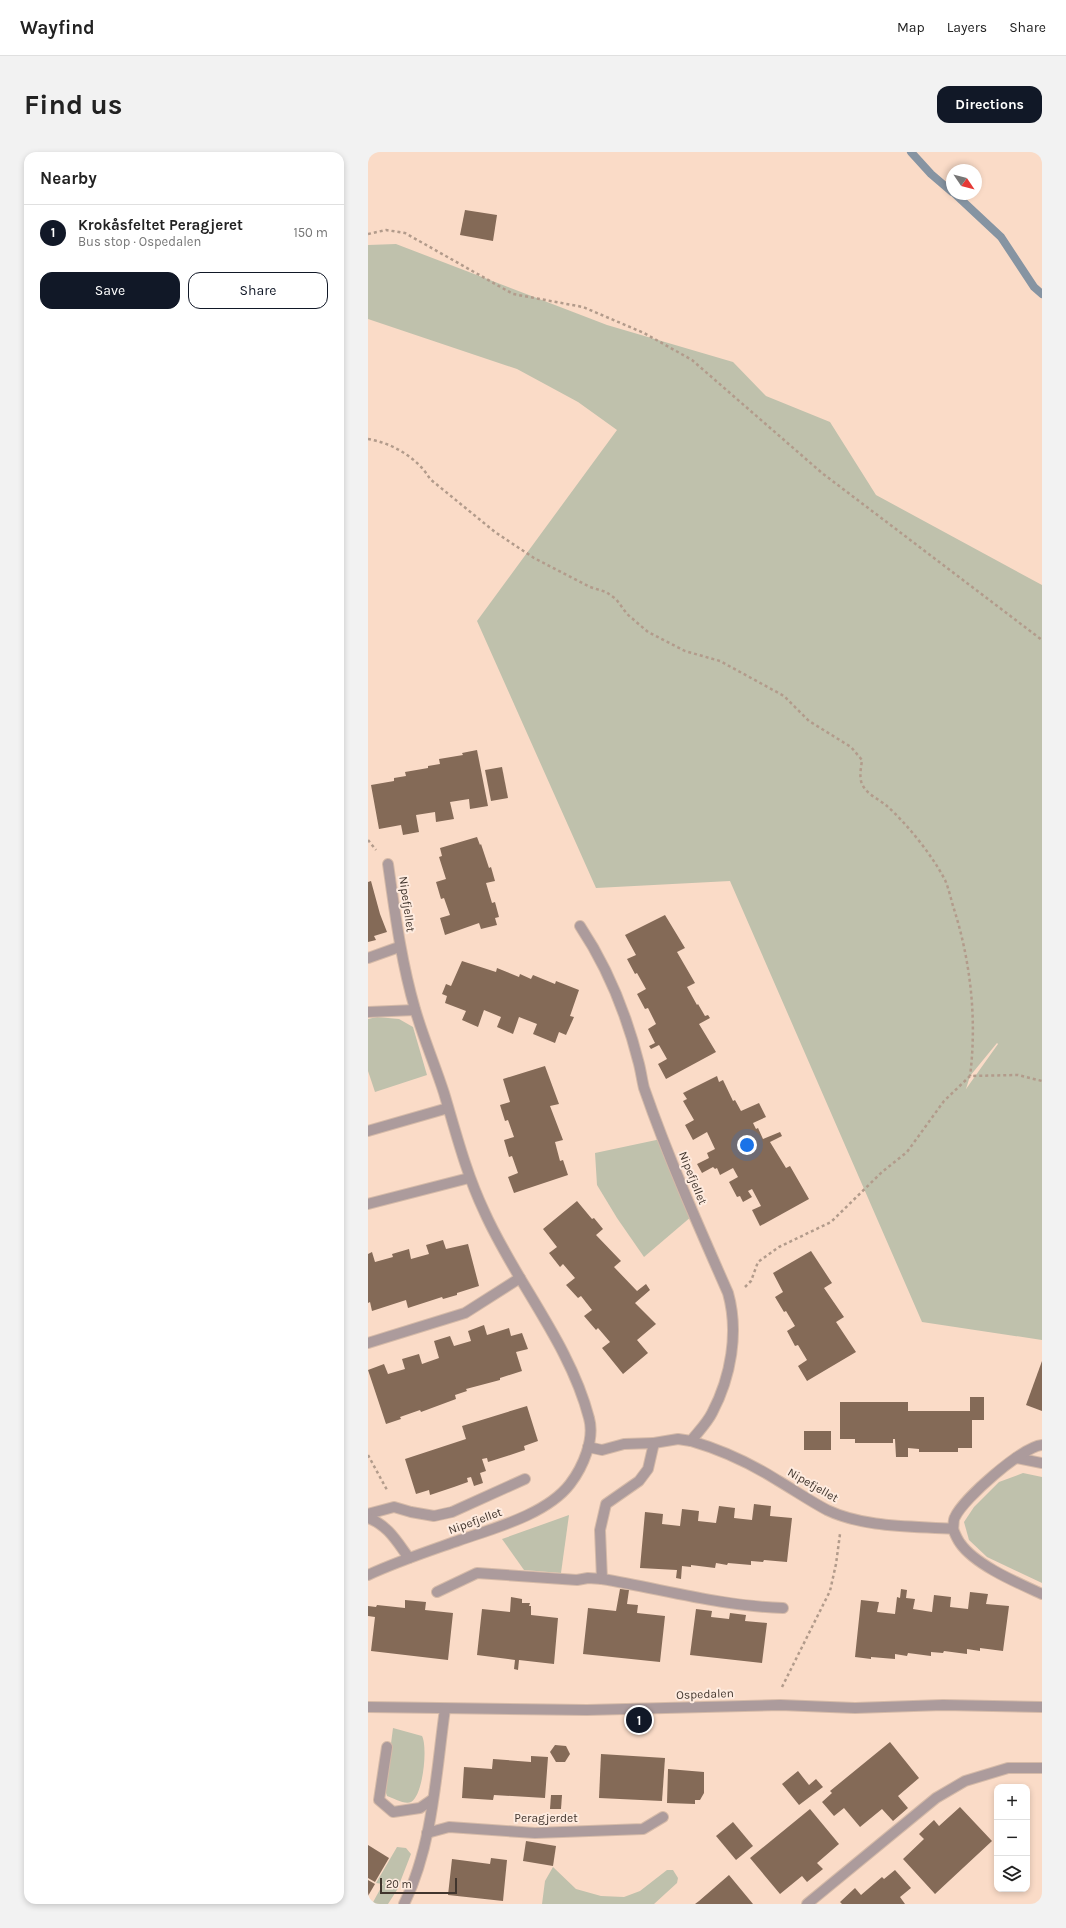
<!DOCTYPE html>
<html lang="en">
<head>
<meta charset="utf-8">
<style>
	:root { --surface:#fff; --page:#f2f2f2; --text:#222; --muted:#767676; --line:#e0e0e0; --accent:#111827 }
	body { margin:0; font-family:Karla,sans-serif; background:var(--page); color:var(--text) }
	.controls { position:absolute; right:12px; bottom:12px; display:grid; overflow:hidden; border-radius:8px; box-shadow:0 2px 6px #0003 }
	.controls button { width:36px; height:36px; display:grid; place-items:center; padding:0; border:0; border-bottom:1px solid var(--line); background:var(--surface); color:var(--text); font:20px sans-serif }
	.compass { position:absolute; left:578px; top:12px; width:36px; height:36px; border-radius:50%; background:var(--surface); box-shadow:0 2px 6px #0003; rotate:125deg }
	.scale { position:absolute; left:12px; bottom:10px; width:77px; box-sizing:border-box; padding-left:4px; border:2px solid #41352d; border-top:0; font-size:11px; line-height:14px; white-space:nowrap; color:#41352d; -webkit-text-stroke:3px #feebdf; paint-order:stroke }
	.you { position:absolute; left:379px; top:993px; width:14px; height:14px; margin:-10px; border:3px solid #fff; border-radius:50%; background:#1a73e8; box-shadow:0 0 0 6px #1a73e833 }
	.badge { display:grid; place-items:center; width:26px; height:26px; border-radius:50%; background:var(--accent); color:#fff; font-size:13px; font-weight:700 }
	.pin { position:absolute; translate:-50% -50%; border:2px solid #fff; box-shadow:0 1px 4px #0006 }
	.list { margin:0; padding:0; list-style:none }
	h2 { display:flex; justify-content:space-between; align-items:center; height:52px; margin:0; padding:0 16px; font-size:17px }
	h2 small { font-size:13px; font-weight:400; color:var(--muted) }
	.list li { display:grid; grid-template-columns:26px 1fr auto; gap:12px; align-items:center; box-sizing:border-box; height:56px; padding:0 16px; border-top:1px solid var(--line) }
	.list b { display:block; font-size:15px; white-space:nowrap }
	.list p { margin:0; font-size:13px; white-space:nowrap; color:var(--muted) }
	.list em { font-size:13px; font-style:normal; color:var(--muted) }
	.actions { display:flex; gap:8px; padding:12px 16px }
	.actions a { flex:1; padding:9px 0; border:1px solid var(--accent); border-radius:12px; text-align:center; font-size:14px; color:var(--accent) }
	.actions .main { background:var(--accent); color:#fff }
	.icon { flex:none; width:22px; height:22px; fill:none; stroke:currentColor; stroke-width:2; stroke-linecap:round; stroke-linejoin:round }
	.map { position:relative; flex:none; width:674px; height:1752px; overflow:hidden; border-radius:12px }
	header { display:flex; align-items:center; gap:24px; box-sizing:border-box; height:56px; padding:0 20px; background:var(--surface); border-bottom:1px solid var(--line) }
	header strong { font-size:19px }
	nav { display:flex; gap:22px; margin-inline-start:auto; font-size:14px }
	.intro { display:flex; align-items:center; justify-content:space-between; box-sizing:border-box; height:96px; padding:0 24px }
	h1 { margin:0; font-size:28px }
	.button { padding:10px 18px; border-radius:12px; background:var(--accent); color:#fff; font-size:14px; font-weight:700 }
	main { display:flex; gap:24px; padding:0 24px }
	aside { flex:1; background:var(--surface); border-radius:12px; box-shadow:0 2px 6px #0003 }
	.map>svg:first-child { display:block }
	.green { fill:#bfc1ac; fill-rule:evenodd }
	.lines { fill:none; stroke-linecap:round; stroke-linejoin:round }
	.stream { stroke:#8694a2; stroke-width:8 }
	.building { fill:#846a57 }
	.minor-casing { stroke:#d5baa8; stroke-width:12 }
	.path { stroke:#b29b8b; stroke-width:2.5; stroke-dasharray:3 3; stroke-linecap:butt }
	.minor { stroke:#ac9b9c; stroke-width:10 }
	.labels { text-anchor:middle; stroke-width:4; stroke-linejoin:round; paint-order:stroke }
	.street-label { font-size:12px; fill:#41352d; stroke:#feebdf }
</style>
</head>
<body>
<header>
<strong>Wayfind</strong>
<nav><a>Map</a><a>Layers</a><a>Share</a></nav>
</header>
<div class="intro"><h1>Find us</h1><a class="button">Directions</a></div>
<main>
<aside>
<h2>Nearby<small></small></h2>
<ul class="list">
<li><span class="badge">1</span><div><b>Krokåsfeltet Peragjeret</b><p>Bus stop · Ospedalen</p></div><em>150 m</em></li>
</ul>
<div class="actions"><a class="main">Save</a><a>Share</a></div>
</aside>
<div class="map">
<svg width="674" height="1752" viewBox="0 0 674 1752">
	<rect width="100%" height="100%" fill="#fadbc7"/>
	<g class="green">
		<path d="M28,92L239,173L365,210L398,244L462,270L508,343L674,433V1188L554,1170L362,729L228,736L109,469L249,278L210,250L149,217L0,167V93ZM629,891L630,892L598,937L602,924Z"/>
		<polygon points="9,865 31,867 45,875 59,923 7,940 0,919 0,867"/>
		<polygon points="293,987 324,1064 276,1105 249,1066 229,1033 227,1001"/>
		<polygon points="655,1321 674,1325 674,1431 619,1405 601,1388 596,1370 606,1355 631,1330"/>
		<polygon points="201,1363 193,1421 156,1418 134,1387"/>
		<path d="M25,1576L54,1584C60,1595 55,1644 43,1650C37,1653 25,1646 19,1644L17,1638Z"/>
		<polygon points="29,1695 38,1696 43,1702 29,1738 20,1752 4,1752 15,1732 8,1731"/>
		<polygon points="185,1715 208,1737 233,1744 256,1745 272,1739 299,1718 305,1718 310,1726 309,1731 286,1752 174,1752 177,1729"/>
	</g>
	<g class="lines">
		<g class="stream">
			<polyline points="543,0 563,22 584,40"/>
			<polyline points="587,42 633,85 666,135 674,142"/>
		</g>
	</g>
	<g class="building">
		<polygon points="97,58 129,63 125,89 92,83"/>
		<polygon points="109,598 120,654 102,657 101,647 82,650 86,667 68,670 67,660 48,663 51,680 35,683 33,673 11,677 3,633 26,629 26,626 38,624 37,620 60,616 60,614 72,612 71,607 95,603 94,601"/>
		<polygon points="134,615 140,646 123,649 117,618"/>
		<polygon points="109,685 112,693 113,692 121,716 123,715 127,729 118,731 124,751 127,750 131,765 127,766 129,773 113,777 111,771 77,783 72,766 82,763 76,746 73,747 68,730 78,727 71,705 74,704 72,696"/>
		<polygon points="3,729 12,762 19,780 6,784 8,788 0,790 0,730"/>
		<polygon points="297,763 317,796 309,800 327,831 319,835 329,853 330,852 337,864 340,863 342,866 331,872 348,900 298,927 290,912 299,907 291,893 283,897 281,894 287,891 280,877 288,872 280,856 277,857 269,842 278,837 269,821 267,822 259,807 268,803 257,783"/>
		<polygon points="94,809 128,820 129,816 151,825 152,822 163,827 165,823 187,832 188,829 211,838 202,864 206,865 198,883 191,880 187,891 165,882 169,872 151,865 145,882 129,875 133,865 116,858 110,875 94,868 98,859 77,851 79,844 74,842 78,832 83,834"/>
		<polygon points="177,914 191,952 182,954 195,988 187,990 192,1009 195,1008 200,1023 146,1041 140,1025 150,1021 144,1004 141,1005 136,988 146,985 140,968 137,969 132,953 142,950 135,927"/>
		<polygon points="349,924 351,930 355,928 365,949 367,948 373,959 391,951 398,965 385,971 388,977 390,976 395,987 412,980 414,984 402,990 418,1016 422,1014 441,1047 392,1074 384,1058 393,1054 384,1037 380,1039 384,1045 375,1050 372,1044 369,1045 361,1030 370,1025 365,1016 352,1023 349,1016 347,1017 345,1015 334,1021 329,1012 341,1006 339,1001 347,997 339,980 325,988 317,973 326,968 315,949 319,947 315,941"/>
		<polygon points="209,1049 224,1067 226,1066 235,1077 228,1083 253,1109 246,1115 269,1139 278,1132 282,1138 267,1151 288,1172 269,1188 280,1201 255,1222 234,1196 242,1190 230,1176 228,1178 216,1164 224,1158 213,1144 210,1146 198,1133 207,1126 195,1112 192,1115 181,1101 189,1095 175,1077"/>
		<polygon points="75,1088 78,1097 100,1092 111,1134 89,1141 89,1143 75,1147 74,1145 40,1156 38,1148 4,1159 2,1150 0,1151 0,1102 4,1100 7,1110 25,1105 24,1102 41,1097 43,1107 61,1102 58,1093"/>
		<polygon points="443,1099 464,1131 456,1136 476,1165 468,1170 488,1200 439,1229 430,1214 439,1208 430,1193 427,1194 419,1179 427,1174 418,1159 416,1160 407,1145 415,1140 405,1121"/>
		<polygon points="116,1173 119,1183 141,1176 143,1184 154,1181 160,1197 148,1200 154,1219 132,1226 132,1228 98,1237 99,1239 87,1243 88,1247 53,1260 52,1258 32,1265 33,1267 18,1272 0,1218 16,1212 20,1222 37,1217 34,1207 51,1202 54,1212 71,1206 66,1189 82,1184 86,1194 103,1189 100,1179"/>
		<polygon points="674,1209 674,1259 658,1253"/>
		<polygon points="602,1245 616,1245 616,1268 604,1268 604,1296 590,1296 590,1300 551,1300 551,1297 540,1296 540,1305 528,1305 527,1287 525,1287 525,1291 487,1291 487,1287 472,1287 472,1250 540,1250 540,1259 602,1259"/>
		<polygon points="159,1254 170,1289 156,1294 157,1298 139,1304 120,1310 119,1306 114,1307 118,1319 112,1321 115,1331 106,1334 103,1325 99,1326 100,1330 86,1335 62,1343 61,1338 48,1342 37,1307 98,1287 94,1274"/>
		<rect x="436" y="1279" width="27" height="19"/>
		<polygon points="386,1352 403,1354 402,1364 424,1366 419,1410 396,1408 395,1410 383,1409 383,1413 360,1411 359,1413 348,1411 347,1416 323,1413 323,1415 314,1414 313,1427 308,1426 309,1418 272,1416 277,1360 295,1362 294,1372 312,1374 314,1357 331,1359 330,1369 348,1371 351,1354 367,1356 366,1366 384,1368"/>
		<polygon points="252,1437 261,1438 259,1452 270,1453 269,1461 297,1464 292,1510 215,1502 220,1456 248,1459"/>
		<polygon points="533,1437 539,1438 538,1446 547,1447 545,1457 564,1460 566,1443 583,1445 582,1455 600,1457 602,1440 620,1442 618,1452 641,1454 635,1499 612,1496 612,1499 599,1497 599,1502 576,1499 575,1501 563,1500 563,1504 540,1501 539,1504 527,1502 527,1507 503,1505 503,1507 487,1505 493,1448 511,1450 509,1460 527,1462 529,1445 532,1446"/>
		<polygon points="143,1445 154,1447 154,1451 162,1451 161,1454 163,1454 163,1463 190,1466 186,1512 151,1508 150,1518 146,1517 147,1508 109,1503 114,1457 142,1460"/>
		<polygon points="37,1448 58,1450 57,1458 85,1461 80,1508 3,1499 7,1465 0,1464 0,1454 8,1455 9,1453 37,1456"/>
		<polygon points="328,1457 344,1459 343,1465 361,1467 362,1461 378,1463 377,1469 399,1471 394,1511 322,1503"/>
		<polygon points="522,1590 551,1626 530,1644 540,1656 525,1669 514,1657 492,1675 476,1656 466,1664 454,1650 464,1641 462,1639"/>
		<polygon points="187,1593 198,1594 202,1602 197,1610 188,1610 182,1600"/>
		<polygon points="233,1602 297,1606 294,1649 231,1646"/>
		<polygon points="163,1604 180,1605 177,1646 126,1643 125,1648 94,1646 96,1615 124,1617 125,1607 163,1610"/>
		<polygon points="300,1617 336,1620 336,1641 332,1648 327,1648 327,1652 299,1651"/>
		<polygon points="430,1619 441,1633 448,1627 455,1635 431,1653 414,1632"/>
		<polygon points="183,1643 194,1643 193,1657 182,1657"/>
		<polygon points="592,1655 624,1689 567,1742 535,1707 556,1687 551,1682 566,1668 571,1674"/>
		<polygon points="442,1657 471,1692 449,1711 455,1717 439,1730 434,1724 412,1742 382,1706"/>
		<polygon points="365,1670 385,1694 368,1708 348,1684"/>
		<polygon points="158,1689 188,1694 185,1714 155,1709"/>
		<polygon points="0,1693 21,1706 7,1730 0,1726"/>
		<polygon points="123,1706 139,1708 135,1749 80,1743 84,1707 122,1712"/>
		<polygon points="527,1718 543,1736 532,1745 537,1752 474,1752 472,1750 487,1736 493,1743 514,1725 516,1727"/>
		<polygon points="361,1723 385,1752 327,1752 331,1749"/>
		<polygon points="0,1728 7,1732 0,1744"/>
	</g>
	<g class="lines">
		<defs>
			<g id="minor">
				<path d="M212,774C240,816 259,864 271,912C273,920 274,928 276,936C300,1005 330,1073 360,1141C371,1180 363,1225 344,1261C339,1271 330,1280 323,1289L310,1287L286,1291"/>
				<polyline points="0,806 31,795"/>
				<polyline points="0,860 47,858"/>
				<polyline points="0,979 80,956"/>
				<polyline points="0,1052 101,1026"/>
				<polyline points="0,1191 97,1161 152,1126"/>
				<path d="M323,1289C354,1298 382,1311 409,1328C426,1338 442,1349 459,1358C497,1376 544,1374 585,1377C587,1382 589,1387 592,1391C607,1413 650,1431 674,1442"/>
				<path d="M220,1295L234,1298L256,1292L286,1291L280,1317L271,1329L238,1352L232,1378L234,1427C294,1437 353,1454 415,1456"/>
				<polyline points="648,1306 674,1311"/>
				<polyline points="0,1362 26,1355 43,1360 66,1364 84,1360 157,1327"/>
				<path d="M0,1366C20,1373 29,1390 41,1406"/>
				<path d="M585,1377C586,1373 585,1368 587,1365C596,1346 654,1295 674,1293"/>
				<path d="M0,1423C30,1409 61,1399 92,1388C127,1376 179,1362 202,1332C215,1315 227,1287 221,1266C202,1192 147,1129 116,1059C98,1021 88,981 76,941C67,913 55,885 47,857C33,809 27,761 20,712"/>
				<polyline points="69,1440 109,1421 209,1428 220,1426 234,1427"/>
				<polyline points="0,1555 219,1558 412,1553 487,1556 575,1553 674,1555"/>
				<polyline points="19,1595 11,1648 25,1660 52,1656 65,1647"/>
				<polyline points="59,1681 81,1675 167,1681 275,1677 295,1665"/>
				<path d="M36,1752C65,1693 68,1621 77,1557"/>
				<polyline points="439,1752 568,1646 597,1629 640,1616 674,1616"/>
			</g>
		</defs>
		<use href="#minor" class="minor-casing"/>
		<g class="path">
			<polyline points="0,82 18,78 37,81 145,142 215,155 276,181 324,208 454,321 674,488"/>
			<path d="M0,287C24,291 50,306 62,327L127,380L166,406L222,435L238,440L248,447L259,462L280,480L317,499L352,509L416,544L441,569L483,595L494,608C493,616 491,625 494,632C499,643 511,647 519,654C540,673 564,703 577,728C581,737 583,748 586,757C603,811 609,869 602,924"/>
			<polyline points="0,688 8,698"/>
			<polyline points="377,1135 383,1129 390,1110 411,1095 463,1070 514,1020 539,1000 576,949 602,924 650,923 674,929"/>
			<polyline points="0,1303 19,1338"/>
			<polyline points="414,1535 462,1439 468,1412 472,1382"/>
		</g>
		<use href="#minor" class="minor"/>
	</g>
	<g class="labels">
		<g class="street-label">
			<text transform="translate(39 752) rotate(82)" y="4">Nipefjellet</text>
			<text transform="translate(325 1026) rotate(68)" y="4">Nipefjellet</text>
			<text transform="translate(445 1333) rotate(30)" y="4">Nipefjellet</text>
			<text transform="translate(107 1369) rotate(-20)" y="4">Nipefjellet</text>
			<text transform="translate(337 1542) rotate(-2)" y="4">Ospedalen</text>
			<text x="178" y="1670">Peragjerdet</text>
		</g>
	</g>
</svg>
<div class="controls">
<button>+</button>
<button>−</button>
<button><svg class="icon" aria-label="layers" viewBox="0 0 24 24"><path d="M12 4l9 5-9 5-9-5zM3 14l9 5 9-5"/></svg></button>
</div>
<svg class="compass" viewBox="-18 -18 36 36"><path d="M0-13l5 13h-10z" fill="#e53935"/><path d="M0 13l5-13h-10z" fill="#767676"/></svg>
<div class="scale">20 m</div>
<div class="you"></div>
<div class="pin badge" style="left:271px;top:1568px">1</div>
</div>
</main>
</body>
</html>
